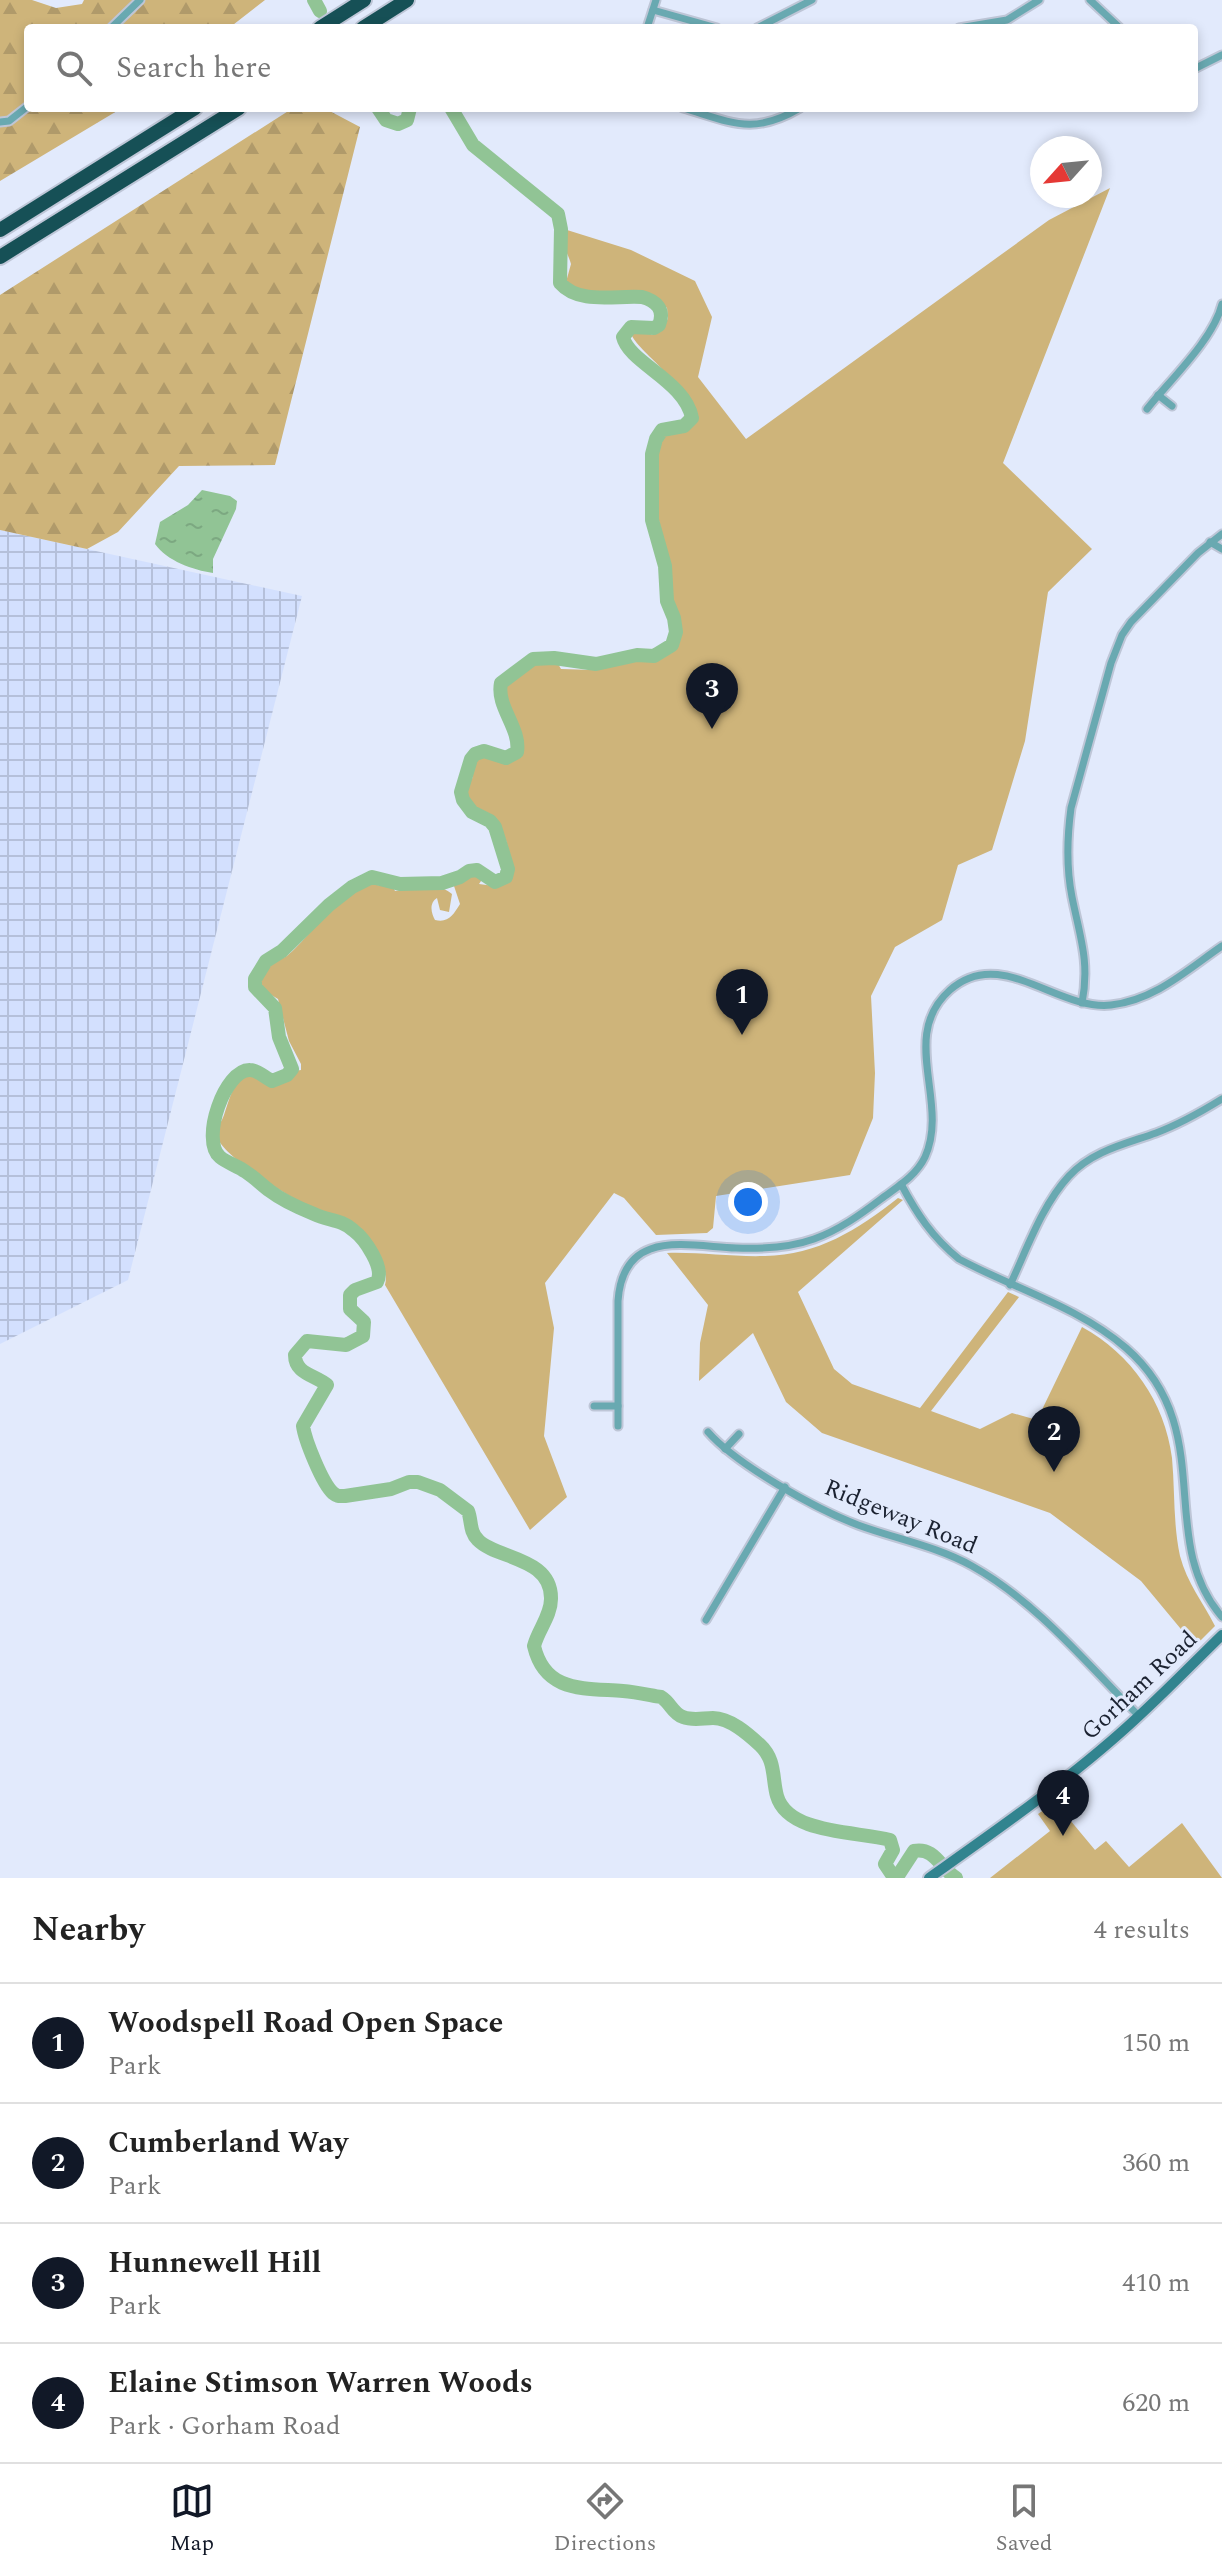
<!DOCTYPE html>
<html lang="en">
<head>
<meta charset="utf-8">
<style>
	:root { --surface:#fff; --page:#f2f2f2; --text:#222; --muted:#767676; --line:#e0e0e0; --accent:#111827 }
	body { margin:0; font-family:Spectral,serif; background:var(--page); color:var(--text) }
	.compass { position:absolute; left:1030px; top:136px; width:72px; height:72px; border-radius:50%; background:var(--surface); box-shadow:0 4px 12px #0003; rotate:243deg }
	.you { position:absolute; left:748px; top:1202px; width:28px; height:28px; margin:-20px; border:6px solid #fff; border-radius:50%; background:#1a73e8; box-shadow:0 0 0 12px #1a73e833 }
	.badge { display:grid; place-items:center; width:52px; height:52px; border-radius:50%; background:var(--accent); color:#fff; font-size:26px; font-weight:700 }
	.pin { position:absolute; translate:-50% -66px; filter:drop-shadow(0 2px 4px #0008) }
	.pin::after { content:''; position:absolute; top:42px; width:28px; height:24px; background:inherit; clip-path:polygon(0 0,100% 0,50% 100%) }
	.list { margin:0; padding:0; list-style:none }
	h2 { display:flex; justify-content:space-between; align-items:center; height:104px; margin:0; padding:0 32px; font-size:34px }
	h2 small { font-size:26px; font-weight:400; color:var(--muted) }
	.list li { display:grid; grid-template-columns:52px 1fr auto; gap:24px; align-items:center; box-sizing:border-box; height:120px; padding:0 32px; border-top:2px solid var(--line) }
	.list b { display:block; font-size:30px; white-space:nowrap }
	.list p { margin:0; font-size:26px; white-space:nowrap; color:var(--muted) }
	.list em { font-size:26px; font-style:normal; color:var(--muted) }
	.icon { flex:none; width:44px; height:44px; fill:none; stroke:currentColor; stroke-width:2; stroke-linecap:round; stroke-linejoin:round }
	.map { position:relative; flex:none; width:1222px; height:1878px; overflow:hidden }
	.search { position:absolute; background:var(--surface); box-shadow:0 4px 12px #0003; left:24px; right:24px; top:24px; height:88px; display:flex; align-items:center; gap:20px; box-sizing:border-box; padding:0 28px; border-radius:8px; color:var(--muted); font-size:30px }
	.sheet { height:584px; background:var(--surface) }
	nav { display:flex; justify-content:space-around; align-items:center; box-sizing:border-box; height:112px; border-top:2px solid var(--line); background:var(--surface); font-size:22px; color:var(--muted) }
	nav a { display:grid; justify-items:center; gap:4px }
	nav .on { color:var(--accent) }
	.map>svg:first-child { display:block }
	.industrial { fill:url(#industrial-grid) }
	.green { fill:#ceb47a }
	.forest { fill:url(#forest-firs) }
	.water { fill:url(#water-ripples) }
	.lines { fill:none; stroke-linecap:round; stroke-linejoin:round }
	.river { stroke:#91c495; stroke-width:14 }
	.minor-casing { stroke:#bec6d7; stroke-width:11 }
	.secondary-casing { stroke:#bec6d7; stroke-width:14 }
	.motorway-casing { stroke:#bec6d7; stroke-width:18 }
	.minor { stroke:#69a9b1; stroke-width:7 }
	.secondary { stroke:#32848f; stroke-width:10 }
	.motorway { stroke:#165056; stroke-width:14 }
	.labels { text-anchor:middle; stroke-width:6; stroke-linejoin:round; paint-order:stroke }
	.street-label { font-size:24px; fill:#1b2231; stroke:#e2eafc }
</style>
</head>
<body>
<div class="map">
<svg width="1222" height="1878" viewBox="0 0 1222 1878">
	<defs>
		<pattern id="industrial-grid" width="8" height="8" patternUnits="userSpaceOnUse" patternTransform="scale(2)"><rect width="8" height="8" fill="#d3e0fe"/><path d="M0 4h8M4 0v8" fill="none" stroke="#b5c0da"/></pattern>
		<pattern id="forest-firs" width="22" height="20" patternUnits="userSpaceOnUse" patternTransform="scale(2)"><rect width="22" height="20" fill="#ceb47a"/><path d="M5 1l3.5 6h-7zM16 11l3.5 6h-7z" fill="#b09a6a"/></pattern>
		<pattern id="water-ripples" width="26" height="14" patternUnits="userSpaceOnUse" patternTransform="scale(2)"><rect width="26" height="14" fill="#91c495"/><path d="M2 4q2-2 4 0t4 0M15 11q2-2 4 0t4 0" fill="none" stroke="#7ca881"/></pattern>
	</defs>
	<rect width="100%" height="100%" fill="#e2eafc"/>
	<polygon class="industrial" points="0,530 302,596 128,1280 0,1344"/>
	<g class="green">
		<path d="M1110,188L1003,463L1092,549L1048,592L1025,741L992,850L958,865L942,920L895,947L871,996L875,1073L873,1118L850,1175L716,1196L713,1228L707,1233L656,1235L624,1198L614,1193L545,1283L554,1328L544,1436L567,1497L530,1530L385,1285C388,1273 383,1266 377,1256C370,1244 363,1230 351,1222C339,1215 327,1215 316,1210C296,1202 222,1156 218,1138C215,1128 221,1124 224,1115C230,1098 230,1092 242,1077L254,1075L270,1084L284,1080L294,1071L301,1070V1064L289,1041L278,999L263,990C259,982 261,974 267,967C273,960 282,960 288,955C312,936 346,878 379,881L376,883L377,885L393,887L395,891C417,888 433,879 452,894L449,912L440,910L437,898C429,903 431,913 435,920C449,923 453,915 460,904L454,886L466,873L473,872L483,878L479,884L494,886L505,880C513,859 509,833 491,818C484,812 476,809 469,804L465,788L466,782L472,779L476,759C488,754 495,763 507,760C531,753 502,701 504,684C516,677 529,666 543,659L545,663L557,662L561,669L594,670L630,661L650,662L665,657L679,643L680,630L673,604L667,556L655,503L658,486L657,453L660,436C665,434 673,435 678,432C723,409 642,357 632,336L633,331L647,332L652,335L664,328L668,318L667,308C636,276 605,303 570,287L566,282L571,264C568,252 558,242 567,230L631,250L695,281L712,317L698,377L746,439L1049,220Z"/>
		<path d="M898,1198L903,1200L798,1292L834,1369L852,1384L920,1408L1008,1292L1019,1297L931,1411L980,1429L1012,1413L1037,1420L1082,1327C1131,1354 1165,1402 1172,1458C1175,1490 1173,1524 1180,1556C1187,1583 1203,1602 1215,1626L1195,1646L1141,1581L1050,1513L822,1433L786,1402L753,1333L699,1381L700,1343L708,1305L667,1253C699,1252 732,1257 765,1256C818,1255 857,1230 898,1198Z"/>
		<polygon points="1055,1802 1095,1850 1106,1841 1129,1867 1182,1823 1222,1878 990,1878 1050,1831 1038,1814"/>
	</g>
	<g class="forest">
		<polygon points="0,0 32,0 56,8 82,4 84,0 265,0 229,28 28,28 28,108 122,108 0,181"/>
		<polygon points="293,108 324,108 360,127 275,465 179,466 118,532 87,549 0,530 0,295"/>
	</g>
	<path class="water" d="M202,490L230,496L237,501L236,509L213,559V573C193,570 167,561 155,544L160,522L188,505Z"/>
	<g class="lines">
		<g class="river">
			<polyline points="314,0 320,11"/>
			<polyline points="378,108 386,120 398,124 407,120 410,108"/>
			<path d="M451,108L473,145L558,214L561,229L560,283C579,305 616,295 642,297C657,301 665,310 659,325L654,328L631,327L623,337C629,363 685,381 692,418L684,426L662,430L656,439L652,454V520L665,566L667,601L674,618L676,632L672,645L654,656L637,655L596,664L554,658L533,659L501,683C496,707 521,728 517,752L506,758L484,751L475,754L471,759L461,792L463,800L472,812L490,821L495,827L508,869L506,877L495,882L477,870L469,871L460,877L442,883L400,884L372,877L352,887L329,905L282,951L266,961L255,979V987L275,1008L279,1037L292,1069L287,1075L272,1081C265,1078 258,1070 250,1070C225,1069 200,1140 220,1157C227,1163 238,1166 246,1172C255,1178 262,1185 270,1191C283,1201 299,1208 314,1214C328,1221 341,1219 353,1230C365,1239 385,1268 377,1282L355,1290L350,1295V1309L364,1322L363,1336L346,1345L307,1341L295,1355C295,1374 315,1375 327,1385L303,1426C305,1440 322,1483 333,1493C338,1497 339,1496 345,1496L391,1489L409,1482H418L440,1490L468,1511C472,1521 469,1531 478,1540C496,1559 552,1557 551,1599C551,1616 538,1630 534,1646C545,1693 584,1688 623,1691C636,1692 649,1695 661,1697C671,1703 672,1713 683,1717C693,1721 703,1718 713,1718C730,1718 748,1734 760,1745C776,1760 772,1778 777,1796C788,1834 856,1831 890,1840L893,1850L885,1864L893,1876L899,1874L914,1851C935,1847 940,1868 956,1878"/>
		</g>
		<defs>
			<g id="minor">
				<polyline points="1090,0 1120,28"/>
				<polyline points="653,10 717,28"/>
				<polyline points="111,28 140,0"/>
				<polyline points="647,28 656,0"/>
				<polyline points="757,28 812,0"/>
				<polyline points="959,28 1007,20 1039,0"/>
				<polyline points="1194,69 1222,55"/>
				<path d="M683,108C731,122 753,136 800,108"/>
				<polyline points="0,122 9,121 28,106"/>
				<polyline points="1158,395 1172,406"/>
				<path d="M1147,409C1170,380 1213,340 1222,304"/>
				<polyline points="1210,542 1222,549"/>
				<path d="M1082,1003C1090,962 1080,937 1072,897C1066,867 1067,838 1071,808L1111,663L1122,635L1131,622L1198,553L1222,534"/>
				<path d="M901,1184C917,1214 932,1237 959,1259C1013,1288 1079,1307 1126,1348C1220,1430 1154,1538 1222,1617"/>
				<path d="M1010,1285C1027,1249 1042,1205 1069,1176C1092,1151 1125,1144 1156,1133C1180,1124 1201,1112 1222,1099"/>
				<polyline points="594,1406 618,1406"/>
				<path d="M618,1426V1301C623,1228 686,1246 736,1248C762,1249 789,1248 814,1239C839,1230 860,1215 881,1199C897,1187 916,1176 925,1157C950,1102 898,1036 950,990C1001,945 1057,1011 1111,1005C1155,1000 1187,970 1222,946"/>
				<path d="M708,1432C737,1465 816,1509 858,1525C896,1539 936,1546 972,1566C1038,1603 1086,1663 1139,1716"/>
				<polyline points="725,1449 739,1434"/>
				<polyline points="706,1620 785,1487"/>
			</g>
			<path id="secondary" d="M929,1878C991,1834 1053,1791 1111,1741C1150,1708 1185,1671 1222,1635"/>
			<g id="motorway">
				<polyline points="320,28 364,0"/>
				<polyline points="363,28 407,0"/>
				<polyline points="0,230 195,108"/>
				<polyline points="0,257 239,108"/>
			</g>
		</defs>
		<use href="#minor" class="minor-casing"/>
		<use href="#secondary" class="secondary-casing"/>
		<use href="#motorway" class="motorway-casing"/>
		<use href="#minor" class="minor"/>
		<use href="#secondary" class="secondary"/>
		<use href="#motorway" class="motorway"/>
	</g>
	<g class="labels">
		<g class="street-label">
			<text transform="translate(901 1516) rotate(22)" y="8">Ridgeway Road</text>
			<text transform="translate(1139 1685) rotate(-43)" y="8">Gorham Road</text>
		</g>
	</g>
</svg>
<svg class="compass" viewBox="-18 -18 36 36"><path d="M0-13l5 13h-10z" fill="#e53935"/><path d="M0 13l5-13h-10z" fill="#767676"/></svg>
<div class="you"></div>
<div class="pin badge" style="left:742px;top:1035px">1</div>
<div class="pin badge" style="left:1054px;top:1472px">2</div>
<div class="pin badge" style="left:712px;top:729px">3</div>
<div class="pin badge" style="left:1063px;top:1836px">4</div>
<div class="search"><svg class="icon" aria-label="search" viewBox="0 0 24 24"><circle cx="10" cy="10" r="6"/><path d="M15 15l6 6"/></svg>Search here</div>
</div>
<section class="sheet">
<h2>Nearby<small>4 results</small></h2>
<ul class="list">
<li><span class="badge">1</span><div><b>Woodspell Road Open Space</b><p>Park</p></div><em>150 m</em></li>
<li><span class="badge">2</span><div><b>Cumberland Way</b><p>Park</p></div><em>360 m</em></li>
<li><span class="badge">3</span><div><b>Hunnewell Hill</b><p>Park</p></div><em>410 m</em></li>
<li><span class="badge">4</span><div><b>Elaine Stimson Warren Woods</b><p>Park · Gorham Road</p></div><em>620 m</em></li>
</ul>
</section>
<nav>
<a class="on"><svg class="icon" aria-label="map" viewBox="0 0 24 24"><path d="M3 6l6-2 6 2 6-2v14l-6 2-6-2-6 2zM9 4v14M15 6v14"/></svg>Map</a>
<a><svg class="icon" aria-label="directions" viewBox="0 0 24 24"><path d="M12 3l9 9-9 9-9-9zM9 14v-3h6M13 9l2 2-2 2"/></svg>Directions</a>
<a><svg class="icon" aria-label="saved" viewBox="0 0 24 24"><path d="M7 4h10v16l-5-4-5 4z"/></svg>Saved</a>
</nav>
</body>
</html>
